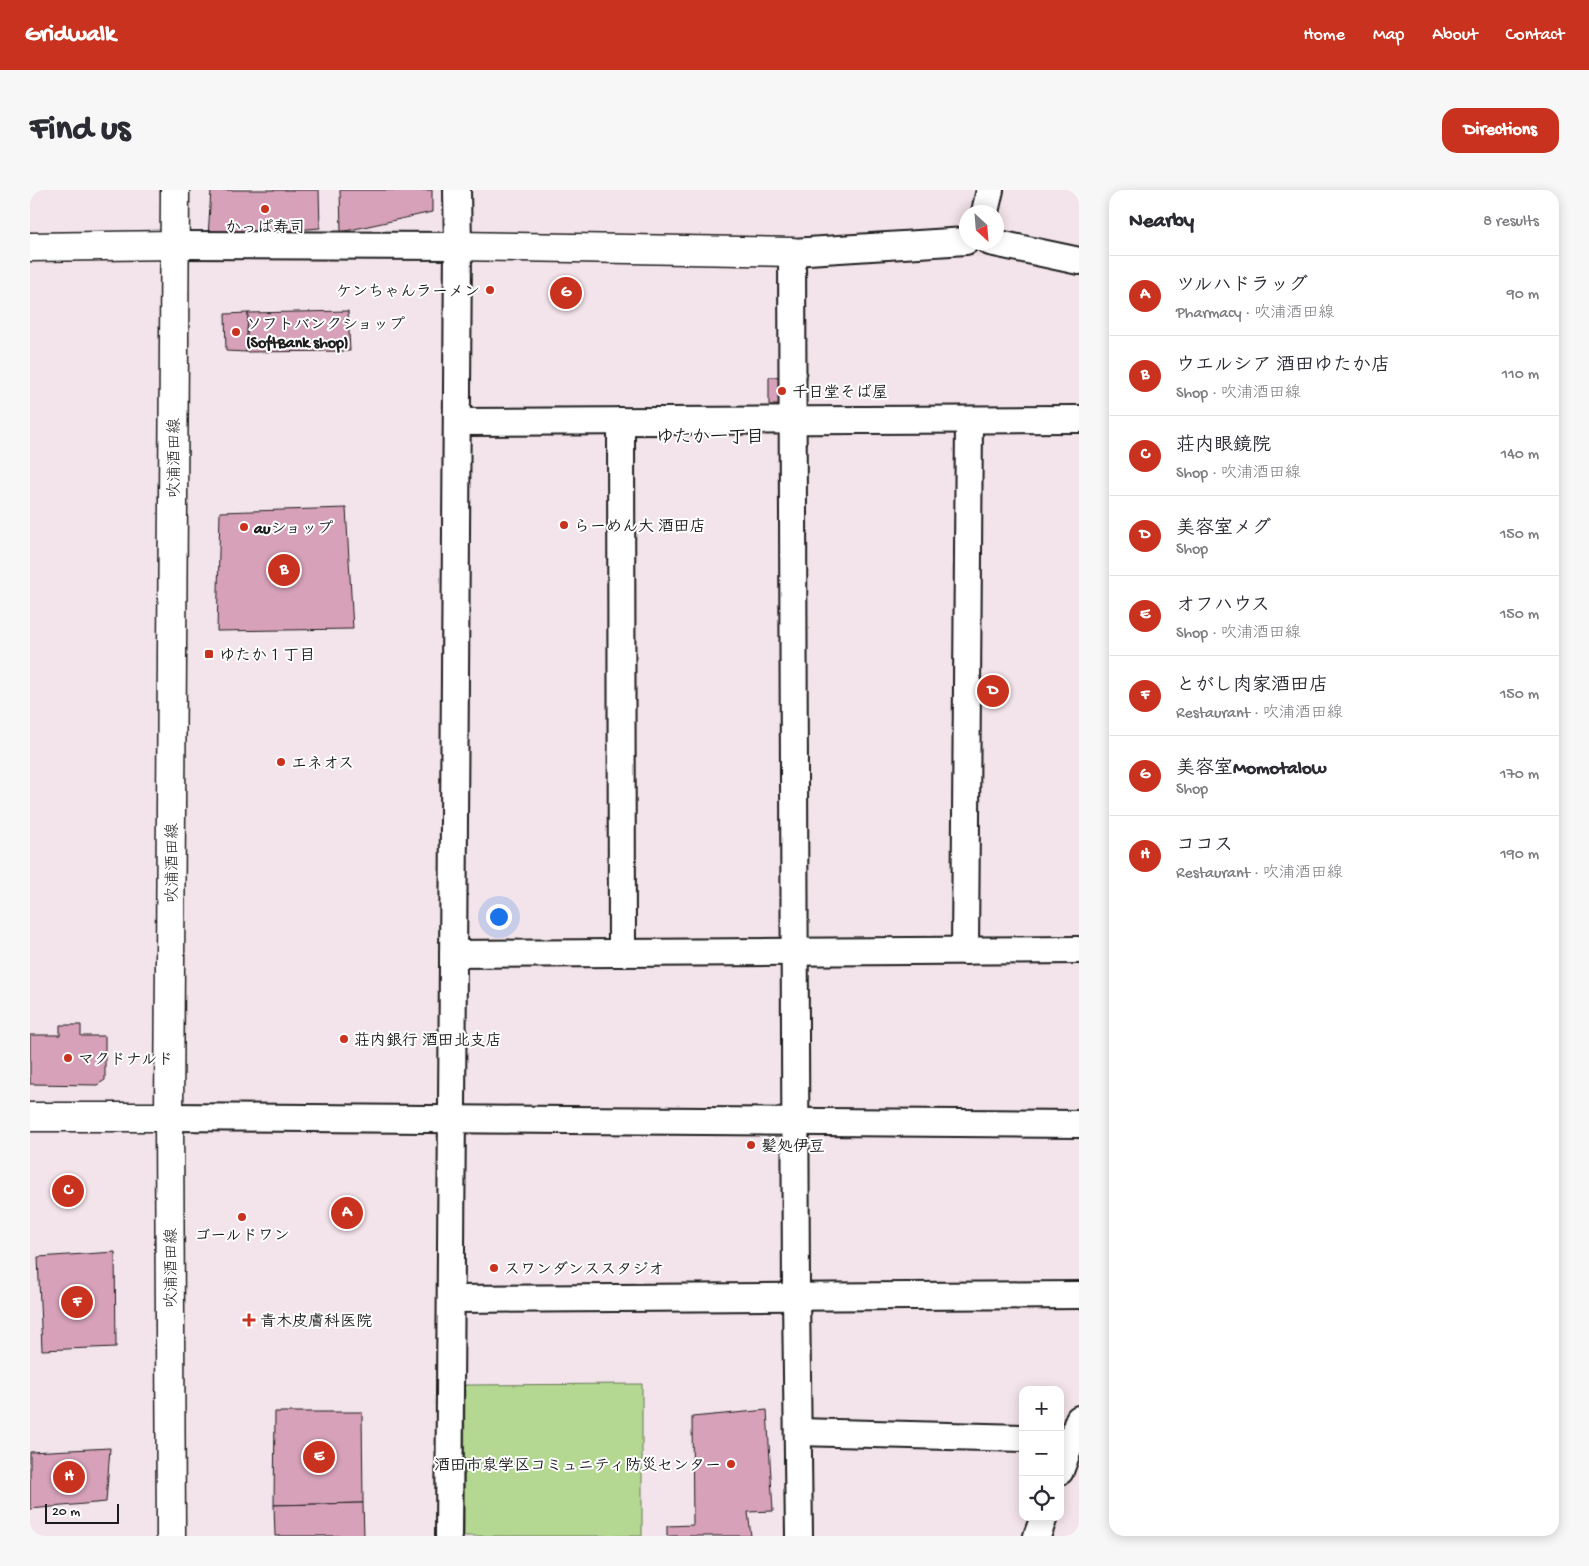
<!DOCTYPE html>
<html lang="en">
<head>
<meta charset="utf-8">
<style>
	:root { --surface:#fff; --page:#f7f7f7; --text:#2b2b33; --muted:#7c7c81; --line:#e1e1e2; --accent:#c8321e }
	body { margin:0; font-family:"Gochi Hand","Klee One",sans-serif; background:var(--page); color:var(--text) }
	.controls { position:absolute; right:15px; bottom:15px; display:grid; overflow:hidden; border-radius:10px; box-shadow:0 2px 12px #0003 }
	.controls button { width:45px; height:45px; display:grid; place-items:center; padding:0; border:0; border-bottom:1px solid var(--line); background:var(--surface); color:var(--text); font:25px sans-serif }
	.compass { position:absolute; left:929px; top:15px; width:45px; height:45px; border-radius:50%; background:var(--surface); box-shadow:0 2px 12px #0003; rotate:154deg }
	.scale { position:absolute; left:15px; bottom:12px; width:74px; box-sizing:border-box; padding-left:5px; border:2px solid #1c1c1c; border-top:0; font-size:14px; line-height:18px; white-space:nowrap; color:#1c1c1c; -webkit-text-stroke:4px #fff; paint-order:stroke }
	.you { position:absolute; left:468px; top:726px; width:18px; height:18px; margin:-12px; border:4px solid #fff; border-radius:50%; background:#1a73e8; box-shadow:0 0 0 8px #1a73e833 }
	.badge { display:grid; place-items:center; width:32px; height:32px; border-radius:50%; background:var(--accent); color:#fff; font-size:16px; font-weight:700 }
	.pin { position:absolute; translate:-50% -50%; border:2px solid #fff; box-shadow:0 1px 5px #0006 }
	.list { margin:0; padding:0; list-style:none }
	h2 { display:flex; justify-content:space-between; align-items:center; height:65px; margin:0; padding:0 20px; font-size:21px }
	h2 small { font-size:16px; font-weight:400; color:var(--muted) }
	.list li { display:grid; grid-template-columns:32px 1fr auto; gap:15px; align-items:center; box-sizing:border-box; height:80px; padding:0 20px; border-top:1px solid var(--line) }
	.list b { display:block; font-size:19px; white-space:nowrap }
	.list p { margin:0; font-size:16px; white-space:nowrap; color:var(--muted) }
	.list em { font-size:16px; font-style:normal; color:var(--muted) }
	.icon { flex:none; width:28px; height:28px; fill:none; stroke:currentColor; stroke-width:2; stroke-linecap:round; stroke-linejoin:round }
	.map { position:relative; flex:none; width:1049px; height:1346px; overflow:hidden; border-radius:15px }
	header { display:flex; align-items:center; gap:30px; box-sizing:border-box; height:70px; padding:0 25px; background:var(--accent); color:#fff }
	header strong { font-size:24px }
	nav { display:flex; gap:28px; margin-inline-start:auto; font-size:18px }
	.intro { display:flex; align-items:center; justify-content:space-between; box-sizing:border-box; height:120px; padding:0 30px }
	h1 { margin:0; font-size:35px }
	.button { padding:12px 22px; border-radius:15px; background:var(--accent); color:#fff; font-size:18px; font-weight:700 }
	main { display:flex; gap:30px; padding:0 30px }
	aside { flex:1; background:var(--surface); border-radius:15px; box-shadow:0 2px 12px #0003 }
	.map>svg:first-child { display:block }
	.green { fill:#b4d792; stroke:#687a57 }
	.building { fill:#d6a1b9; stroke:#1c1c1c }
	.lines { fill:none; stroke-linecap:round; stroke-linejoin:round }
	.minor-casing { stroke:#1c1c1c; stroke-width:30 }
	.tertiary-casing { stroke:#1c1c1c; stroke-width:31 }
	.secondary-casing { stroke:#1c1c1c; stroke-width:31 }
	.minor { stroke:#fff; stroke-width:26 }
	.tertiary { stroke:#fff; stroke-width:28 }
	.secondary { stroke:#fff; stroke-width:28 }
	.poi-dot { fill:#c8321e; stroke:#fff; stroke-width:2 }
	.labels { text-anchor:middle; stroke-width:4; stroke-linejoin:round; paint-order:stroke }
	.poi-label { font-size:16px; font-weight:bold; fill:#1c1c1c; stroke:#fff; text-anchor:start }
	.street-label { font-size:16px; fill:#1c1c1c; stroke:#fff }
	.neighbourhood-label { font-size:18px; font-weight:bold; fill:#1c1c1c; stroke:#fff }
</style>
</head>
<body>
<header>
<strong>Gridwalk</strong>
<nav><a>Home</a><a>Map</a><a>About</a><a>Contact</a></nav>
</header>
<div class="intro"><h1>Find us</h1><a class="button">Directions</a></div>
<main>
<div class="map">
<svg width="1049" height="1346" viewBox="0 0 1049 1346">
	<rect width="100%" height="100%" fill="#f3e3ea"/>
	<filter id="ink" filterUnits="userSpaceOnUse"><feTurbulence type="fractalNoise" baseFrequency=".02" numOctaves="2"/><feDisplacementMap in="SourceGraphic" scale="10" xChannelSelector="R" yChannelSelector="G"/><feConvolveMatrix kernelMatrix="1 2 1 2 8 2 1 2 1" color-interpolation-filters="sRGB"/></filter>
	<g filter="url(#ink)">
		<polygon class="green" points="612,1194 612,1346 434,1346 435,1195"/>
		<g class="building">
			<polygon points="181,0 289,0 290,38 178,47"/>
			<polygon points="310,0 402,0 402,22 311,42"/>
			<polygon points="318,121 320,161 216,162 218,123"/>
			<polygon points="218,123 216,162 196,161 195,124"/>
			<polygon points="765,186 766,215 739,215 739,187"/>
			<polygon points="316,318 323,439 187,441 190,322"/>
			<polygon points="30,835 51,835 51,846 75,846 75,890 67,895 0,894 0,845 30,845"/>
			<polygon points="85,1062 86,1157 12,1160 8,1067"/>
			<polygon points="737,1220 743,1321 718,1322 721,1346 637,1346 637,1336 663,1335 662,1227"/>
			<polygon points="245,1222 332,1222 333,1313 244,1315"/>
			<polygon points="80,1258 76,1312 0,1319 0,1262"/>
			<polygon points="333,1313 334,1346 245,1346 244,1315"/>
		</g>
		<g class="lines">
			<defs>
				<g id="minor">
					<polyline points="955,22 960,0"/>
					<polyline points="960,52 1049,71"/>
					<polyline points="144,55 428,56"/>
					<polyline points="591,231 592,763"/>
					<polyline points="427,232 1049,229"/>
					<polyline points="935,761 939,230"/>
					<polyline points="423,764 1049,760"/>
					<polyline points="139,927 1049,934"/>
					<polyline points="421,1109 1049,1105"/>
					<polyline points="768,1242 993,1248"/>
					<polyline points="1030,1281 1049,1229"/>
					<polyline points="419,1346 428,56 427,0"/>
					<polyline points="769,1346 766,1106 762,62 936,51"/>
					<polyline points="1007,1346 1014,1327"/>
				</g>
				<g id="tertiary">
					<polyline points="428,56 762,62"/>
					<polyline points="0,57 144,55"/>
					<polyline points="0,927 139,927"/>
				</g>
				<polyline id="secondary" points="141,1346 139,927 145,0"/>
			</defs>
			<use href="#minor" class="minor-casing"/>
			<use href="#tertiary" class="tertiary-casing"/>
			<use href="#secondary" class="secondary-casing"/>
			<use href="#minor" class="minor"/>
			<use href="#tertiary" class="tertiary"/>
			<use href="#secondary" class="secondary"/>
		</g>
	</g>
	<g class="poi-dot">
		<circle cx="235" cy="19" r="5"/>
		<circle cx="460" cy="100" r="5"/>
		<circle cx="206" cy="142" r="5"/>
		<circle cx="752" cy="201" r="5"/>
		<circle cx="534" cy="335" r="5"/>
		<circle cx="214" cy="337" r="5"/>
		<rect x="174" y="459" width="10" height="10" rx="2.5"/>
		<circle cx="251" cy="572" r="5"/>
		<circle cx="314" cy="849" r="5"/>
		<circle cx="38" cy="868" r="5"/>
		<circle cx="721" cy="955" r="5"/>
		<circle cx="212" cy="1027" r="5"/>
		<circle cx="464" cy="1078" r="5"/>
		<path d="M216.5 1122.5h5v5h5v5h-5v5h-5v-5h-5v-5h5z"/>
		<circle cx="701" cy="1274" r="5"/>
	</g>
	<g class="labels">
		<g class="poi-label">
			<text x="235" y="42" text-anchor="middle">かっぱ寿司</text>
			<text x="450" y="106" text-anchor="end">ケンちゃんラーメン</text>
			<text x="216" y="139">ソフトバンクショップ<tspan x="216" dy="18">(SoftBank shop)</tspan></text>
			<text x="762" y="207">千日堂そば屋</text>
			<text x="544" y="341">らーめん大 酒田店</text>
			<text x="224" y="343">auショップ</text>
			<text x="189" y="470">ゆたか１丁目</text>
			<text x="261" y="578">エネオス</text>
			<text x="324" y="855">荘内銀行 酒田北支店</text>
			<text x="48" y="874">マクドナルド</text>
			<text x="731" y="961">髪処伊豆</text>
			<text x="212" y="1050" text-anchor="middle">ゴールドワン</text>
			<text x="474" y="1084">スワンダンススタジオ</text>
			<text x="230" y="1136">青木皮膚科医院</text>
			<text x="691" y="1280" text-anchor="end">酒田市泉学区コミュニティ防災センター</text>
		</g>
		<g class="street-label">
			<text transform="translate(143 268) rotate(-90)" y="6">吹浦酒田線</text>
			<text transform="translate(141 673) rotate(-90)" y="6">吹浦酒田線</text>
			<text transform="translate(140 1078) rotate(-90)" y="6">吹浦酒田線</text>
		</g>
		<g class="neighbourhood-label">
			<text x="680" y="252">ゆたか一丁目</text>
		</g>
	</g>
</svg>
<div class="controls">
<button>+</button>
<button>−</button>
<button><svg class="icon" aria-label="locate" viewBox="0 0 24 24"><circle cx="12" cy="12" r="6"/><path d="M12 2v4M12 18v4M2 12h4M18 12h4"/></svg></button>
</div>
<svg class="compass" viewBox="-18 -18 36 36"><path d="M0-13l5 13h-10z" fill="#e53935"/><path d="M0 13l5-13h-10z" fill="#7c7c81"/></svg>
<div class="scale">20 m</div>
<div class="you"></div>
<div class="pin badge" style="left:317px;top:1023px">A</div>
<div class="pin badge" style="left:254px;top:380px">B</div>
<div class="pin badge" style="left:38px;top:1001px">C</div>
<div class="pin badge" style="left:963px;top:501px">D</div>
<div class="pin badge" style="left:289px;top:1267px">E</div>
<div class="pin badge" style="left:47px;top:1112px">F</div>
<div class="pin badge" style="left:536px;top:103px">G</div>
<div class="pin badge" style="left:39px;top:1287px">H</div>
</div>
<aside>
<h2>Nearby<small>8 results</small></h2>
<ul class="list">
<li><span class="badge">A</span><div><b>ツルハドラッグ</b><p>Pharmacy · 吹浦酒田線</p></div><em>90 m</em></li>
<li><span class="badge">B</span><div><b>ウエルシア 酒田ゆたか店</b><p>Shop · 吹浦酒田線</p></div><em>110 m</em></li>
<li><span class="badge">C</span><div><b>荘内眼鏡院</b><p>Shop · 吹浦酒田線</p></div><em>140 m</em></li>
<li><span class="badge">D</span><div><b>美容室メグ</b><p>Shop</p></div><em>150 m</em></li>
<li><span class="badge">E</span><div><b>オフハウス</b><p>Shop · 吹浦酒田線</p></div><em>150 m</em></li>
<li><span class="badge">F</span><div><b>とがし肉家酒田店</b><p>Restaurant · 吹浦酒田線</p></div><em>150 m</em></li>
<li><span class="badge">G</span><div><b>美容室Momotalow</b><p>Shop</p></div><em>170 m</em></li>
<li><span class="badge">H</span><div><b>ココス</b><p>Restaurant · 吹浦酒田線</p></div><em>190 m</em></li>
</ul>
</aside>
</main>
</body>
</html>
